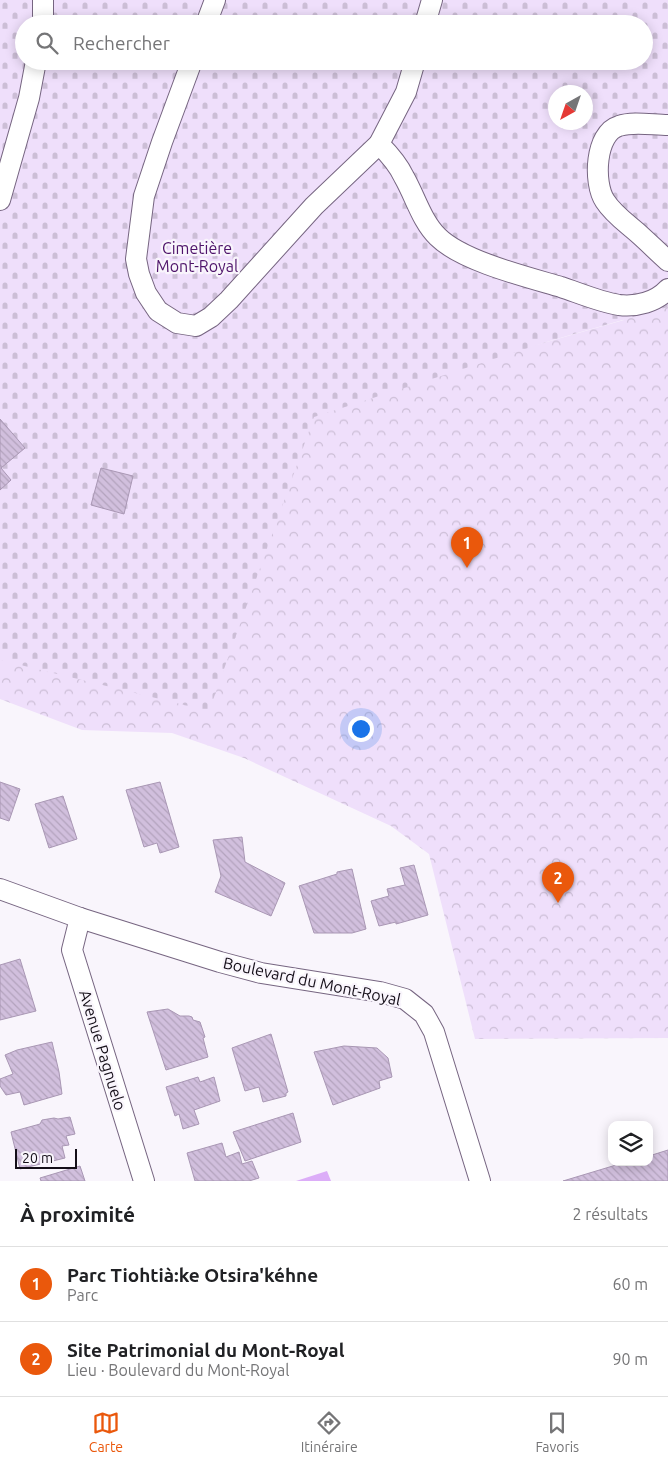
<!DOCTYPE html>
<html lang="fr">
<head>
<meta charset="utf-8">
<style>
	:root { --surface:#fff; --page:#f6f6f6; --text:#202124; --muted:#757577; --line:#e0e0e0; --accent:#ea580c }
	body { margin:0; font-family:Ubuntu,sans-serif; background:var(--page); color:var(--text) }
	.controls { position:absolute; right:15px; bottom:15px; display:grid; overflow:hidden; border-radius:10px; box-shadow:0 2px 12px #0003 }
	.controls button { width:45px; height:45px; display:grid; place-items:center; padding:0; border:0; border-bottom:1px solid var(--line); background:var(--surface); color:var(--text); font:25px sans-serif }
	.compass { position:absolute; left:548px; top:85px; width:45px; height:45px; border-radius:50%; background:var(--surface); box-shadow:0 2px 12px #0003; rotate:220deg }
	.scale { position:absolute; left:15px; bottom:12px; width:62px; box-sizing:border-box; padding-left:5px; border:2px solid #140e18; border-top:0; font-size:14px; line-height:18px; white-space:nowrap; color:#140e18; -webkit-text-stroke:4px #f9f5fc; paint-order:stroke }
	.you { position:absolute; left:360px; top:728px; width:18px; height:18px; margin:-12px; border:4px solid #fff; border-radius:50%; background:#1a73e8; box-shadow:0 0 0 8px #1a73e833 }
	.badge { display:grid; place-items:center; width:32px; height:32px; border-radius:50%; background:var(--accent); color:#fff; font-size:16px; font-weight:700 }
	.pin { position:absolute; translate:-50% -41px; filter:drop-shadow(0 1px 2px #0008) }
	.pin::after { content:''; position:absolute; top:26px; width:18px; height:15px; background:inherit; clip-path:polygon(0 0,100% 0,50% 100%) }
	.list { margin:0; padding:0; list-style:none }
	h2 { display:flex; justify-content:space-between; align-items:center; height:65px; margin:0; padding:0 20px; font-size:21px }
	h2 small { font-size:16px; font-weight:400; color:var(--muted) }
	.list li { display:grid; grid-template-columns:32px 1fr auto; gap:15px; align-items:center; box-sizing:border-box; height:75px; padding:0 20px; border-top:1px solid var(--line) }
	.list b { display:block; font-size:19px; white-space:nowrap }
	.list p { margin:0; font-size:16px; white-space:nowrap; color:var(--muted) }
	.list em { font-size:16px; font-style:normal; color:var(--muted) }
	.icon { flex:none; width:28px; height:28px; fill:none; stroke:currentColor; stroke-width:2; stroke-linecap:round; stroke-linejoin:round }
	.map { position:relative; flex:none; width:668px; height:1181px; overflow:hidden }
	.search { position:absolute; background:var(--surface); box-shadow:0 2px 12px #0003; left:15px; right:15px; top:15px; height:55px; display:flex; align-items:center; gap:12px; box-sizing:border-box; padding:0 18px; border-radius:28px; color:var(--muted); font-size:19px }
	.sheet { height:215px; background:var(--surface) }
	nav { display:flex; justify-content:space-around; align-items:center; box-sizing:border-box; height:70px; border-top:1px solid var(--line); background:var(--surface); font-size:14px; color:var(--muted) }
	nav a { display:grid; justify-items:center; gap:2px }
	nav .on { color:var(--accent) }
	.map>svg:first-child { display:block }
	.forest { fill:url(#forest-crowns); fill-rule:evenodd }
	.cemetery { fill:url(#cemetery-stones); fill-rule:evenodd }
	.water { fill:#dcadf8 }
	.building { fill:url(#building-back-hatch); stroke:#a997b4 }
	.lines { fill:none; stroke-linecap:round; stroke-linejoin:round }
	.minor-casing { stroke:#766581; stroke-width:22 }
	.minor { stroke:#fff; stroke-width:20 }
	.labels { text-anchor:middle; stroke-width:4.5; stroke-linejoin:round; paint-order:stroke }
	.park-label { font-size:16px; fill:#4e136a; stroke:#f9f5fc }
	.street-label { font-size:16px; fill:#140e18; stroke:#f9f5fc }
</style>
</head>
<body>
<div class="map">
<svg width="668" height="1181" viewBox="0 0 668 1181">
	<defs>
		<pattern id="forest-crowns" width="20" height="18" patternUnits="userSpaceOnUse" patternTransform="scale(1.25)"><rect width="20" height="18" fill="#efdffb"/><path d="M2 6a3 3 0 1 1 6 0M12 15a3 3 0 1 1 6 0" fill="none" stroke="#ccbed6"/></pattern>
		<pattern id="cemetery-stones" width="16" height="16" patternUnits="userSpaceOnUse" patternTransform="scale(1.25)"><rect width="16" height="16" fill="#efdffb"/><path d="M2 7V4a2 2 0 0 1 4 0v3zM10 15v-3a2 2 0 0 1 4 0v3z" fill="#ccbed6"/></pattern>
		<pattern id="building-back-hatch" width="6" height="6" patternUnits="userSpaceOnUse" patternTransform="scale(1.25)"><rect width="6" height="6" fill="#d1bfdd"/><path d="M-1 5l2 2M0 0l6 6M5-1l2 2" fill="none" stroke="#b3a3bd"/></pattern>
	</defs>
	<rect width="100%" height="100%" fill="#f9f5fc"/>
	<path class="forest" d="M441,61H644L668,86V1038L475,1039L429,854L391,826L244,758L172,733L82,730L0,699V89L314,408L624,320ZM556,92H586V122H556Z"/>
	<path class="cemetery" d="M0,0H668V307L553,340L314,417L209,711L0,660ZM24,24H644V61H24ZM556,92H586V122H556Z"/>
	<polygon class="water" points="327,1171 331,1181 296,1181"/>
	<g class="building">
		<polygon points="0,419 25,448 1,468 11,480 0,490"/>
		<polygon points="101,468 133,476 124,514 91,505"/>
		<polygon points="0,782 20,789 9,821 0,818"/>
		<polygon points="160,782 179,847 160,853 157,843 144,847 126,790"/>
		<polygon points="63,796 77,839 49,848 35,804"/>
		<polygon points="242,837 245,862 285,883 271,916 215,892 221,876 213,840"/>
		<polygon points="414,865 428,915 396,924 396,922 379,926 371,901 389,896 387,889 405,885 400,868"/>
		<polygon points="352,869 366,929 352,933 314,933 299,886 337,874 337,872"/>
		<polygon points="20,959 36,1011 0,1020 0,965"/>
		<polygon points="168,1009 180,1016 189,1016 192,1017 193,1020 200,1022 205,1037 203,1038 208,1057 166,1070 147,1012"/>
		<polygon points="271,1034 288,1092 286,1093 286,1096 263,1102 259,1087 245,1091 232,1048"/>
		<polygon points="52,1042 59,1072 62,1094 24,1105 20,1092 6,1095 0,1086 0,1079 13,1074 5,1055 17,1050"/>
		<polygon points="344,1046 377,1048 388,1058 392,1077 379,1081 380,1088 333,1105 314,1052"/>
		<polygon points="198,1077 200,1082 214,1077 220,1101 194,1110 199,1124 183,1129 179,1114 175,1116 166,1087"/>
		<polygon points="293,1113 301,1142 245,1161 233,1132"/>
		<polygon points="70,1117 75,1134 66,1136 69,1145 62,1146 65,1158 20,1169 11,1132 40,1124 42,1120 54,1118 58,1119"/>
		<polygon points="222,1143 226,1157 239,1152 242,1164 252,1161 259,1178 249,1181 195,1181 187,1153"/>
		<polygon points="668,1150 668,1181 563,1181 626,1162 649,1162 649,1156"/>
		<polygon points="80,1166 85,1181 41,1181 40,1178"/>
	</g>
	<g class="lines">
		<defs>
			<g id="minor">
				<polyline points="43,24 43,0"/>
				<polyline points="206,24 215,0"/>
				<polyline points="425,24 432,0"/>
				<polyline points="192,61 162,142 144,196 136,259 139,274 146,293 158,311 177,323 196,326 211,317 229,300 314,206 379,144 406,92 415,61"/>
				<path d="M668,125C653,125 633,121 619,126C595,133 593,183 605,201C614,215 628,224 640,235C650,244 659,253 668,261"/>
				<path d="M379,144C389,154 398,164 404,177C415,196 422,222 438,237C462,261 527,277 561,287C579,293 600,302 619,305C637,307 656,302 668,289"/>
				<polyline points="0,200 29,98 36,61"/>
				<polyline points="0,889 80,918 220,962 261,973 380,992 405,999 424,1014 434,1032 480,1181"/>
				<polyline points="80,918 72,950 144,1181"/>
			</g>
		</defs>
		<use href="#minor" class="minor-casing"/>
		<use href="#minor" class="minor"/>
	</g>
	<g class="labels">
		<g class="park-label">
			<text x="197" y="254">Cimetière<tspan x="197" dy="18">Mont-Royal</tspan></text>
		</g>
		<g class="street-label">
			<text transform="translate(312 981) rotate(12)" y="6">Boulevard du Mont-Royal</text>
			<text transform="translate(103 1050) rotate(73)" y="6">Avenue Pagnuelo</text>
		</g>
	</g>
</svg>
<div class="controls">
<button><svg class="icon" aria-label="layers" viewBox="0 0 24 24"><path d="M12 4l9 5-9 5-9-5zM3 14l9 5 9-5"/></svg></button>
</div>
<svg class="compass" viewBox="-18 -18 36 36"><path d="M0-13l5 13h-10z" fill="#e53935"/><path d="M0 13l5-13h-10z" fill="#757577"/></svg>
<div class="scale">20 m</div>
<div class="you"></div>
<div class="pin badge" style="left:467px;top:568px">1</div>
<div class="pin badge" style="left:558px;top:903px">2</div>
<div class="search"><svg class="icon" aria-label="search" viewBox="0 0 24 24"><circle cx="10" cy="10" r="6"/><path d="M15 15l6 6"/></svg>Rechercher</div>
</div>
<section class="sheet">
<h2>À proximité<small>2 résultats</small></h2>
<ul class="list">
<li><span class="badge">1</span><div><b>Parc Tiohtià:ke Otsira'kéhne</b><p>Parc</p></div><em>60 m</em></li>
<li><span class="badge">2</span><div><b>Site Patrimonial du Mont-Royal</b><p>Lieu · Boulevard du Mont-Royal</p></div><em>90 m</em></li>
</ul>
</section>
<nav>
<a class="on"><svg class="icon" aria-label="map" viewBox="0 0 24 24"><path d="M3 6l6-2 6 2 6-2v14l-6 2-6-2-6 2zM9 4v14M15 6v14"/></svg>Carte</a>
<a><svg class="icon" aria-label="directions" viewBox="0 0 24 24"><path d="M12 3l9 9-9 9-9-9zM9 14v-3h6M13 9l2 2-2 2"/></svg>Itinéraire</a>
<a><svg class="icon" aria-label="saved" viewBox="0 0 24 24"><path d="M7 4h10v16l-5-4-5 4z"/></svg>Favoris</a>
</nav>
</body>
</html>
